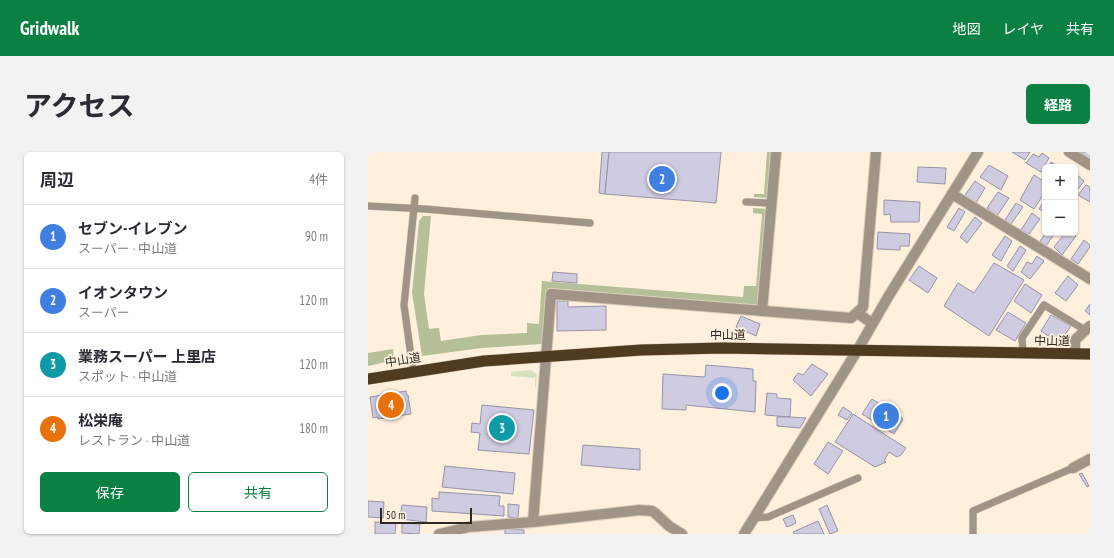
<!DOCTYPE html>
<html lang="ja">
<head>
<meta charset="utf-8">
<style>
	:root { --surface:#fff; --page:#f2f2f3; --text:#2b2b33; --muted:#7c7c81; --line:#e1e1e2; --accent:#0b8043 }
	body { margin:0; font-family:"PT Sans Narrow","Noto Sans JP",sans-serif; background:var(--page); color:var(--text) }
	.controls { position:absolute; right:12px; top:12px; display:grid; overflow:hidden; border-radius:6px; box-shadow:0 1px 3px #0004 }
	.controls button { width:36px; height:36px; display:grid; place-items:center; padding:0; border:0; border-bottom:1px solid var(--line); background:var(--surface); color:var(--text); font:20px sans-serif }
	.scale { position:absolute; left:12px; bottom:10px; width:92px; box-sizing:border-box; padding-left:4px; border:2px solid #2e2922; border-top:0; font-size:11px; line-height:14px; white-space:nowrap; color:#2e2922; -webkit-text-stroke:3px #fef0dc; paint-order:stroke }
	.you { position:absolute; left:354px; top:241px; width:14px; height:14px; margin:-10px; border:3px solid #fff; border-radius:50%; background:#1a73e8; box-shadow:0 0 0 6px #1a73e833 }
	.badge { display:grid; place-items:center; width:26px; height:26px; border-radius:50%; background:var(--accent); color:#fff; font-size:13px; font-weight:700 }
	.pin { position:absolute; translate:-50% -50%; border:2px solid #fff; box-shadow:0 1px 4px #0006 }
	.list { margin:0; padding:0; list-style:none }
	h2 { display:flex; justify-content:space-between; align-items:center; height:52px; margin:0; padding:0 16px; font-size:17px }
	h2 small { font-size:13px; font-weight:400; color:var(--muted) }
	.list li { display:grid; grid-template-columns:26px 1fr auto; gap:12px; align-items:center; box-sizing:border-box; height:64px; padding:0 16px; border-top:1px solid var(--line) }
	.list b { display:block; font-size:15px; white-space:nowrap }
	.list p { margin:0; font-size:13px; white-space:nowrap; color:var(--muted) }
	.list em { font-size:13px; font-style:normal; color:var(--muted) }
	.actions { display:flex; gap:8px; padding:12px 16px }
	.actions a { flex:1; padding:9px 0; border:1px solid var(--accent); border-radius:6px; text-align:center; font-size:14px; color:var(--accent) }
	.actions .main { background:var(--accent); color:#fff }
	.map { position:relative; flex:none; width:722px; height:382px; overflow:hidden; border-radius:6px }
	header { display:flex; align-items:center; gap:24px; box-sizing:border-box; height:56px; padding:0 20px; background:var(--accent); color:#fff }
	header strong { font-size:19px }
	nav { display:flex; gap:22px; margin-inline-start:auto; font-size:14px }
	.intro { display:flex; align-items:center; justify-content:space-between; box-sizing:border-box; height:96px; padding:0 24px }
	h1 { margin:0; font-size:28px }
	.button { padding:10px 18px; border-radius:6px; background:var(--accent); color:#fff; font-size:14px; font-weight:700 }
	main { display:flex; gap:24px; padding:0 24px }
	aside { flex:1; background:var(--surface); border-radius:6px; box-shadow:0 1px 3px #0004 }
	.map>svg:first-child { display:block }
	.green { fill:#d8e1be }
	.forest { fill:#b5bf98 }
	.building { fill:#cfcbe0; stroke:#9793a7 }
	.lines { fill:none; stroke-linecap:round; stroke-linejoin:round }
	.service-casing { stroke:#d9ccbb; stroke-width:8 }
	.minor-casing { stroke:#d9ccbb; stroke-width:12 }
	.tertiary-casing { stroke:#d9ccbb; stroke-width:12 }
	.trunk-casing { stroke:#d9ccbb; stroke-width:12 }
	.service { stroke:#9f9486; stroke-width:7 }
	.minor { stroke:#9f9486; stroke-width:10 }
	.tertiary { stroke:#9f9486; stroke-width:10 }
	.trunk { stroke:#4f3b20; stroke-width:11 }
	.labels { text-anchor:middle; stroke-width:3.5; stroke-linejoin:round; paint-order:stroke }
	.street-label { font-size:12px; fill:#2e2922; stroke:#fef0dc }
</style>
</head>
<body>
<header>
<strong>Gridwalk</strong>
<nav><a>地図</a><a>レイヤ</a><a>共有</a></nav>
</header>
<div class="intro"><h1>アクセス</h1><a class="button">経路</a></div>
<main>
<aside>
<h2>周辺<small>4件</small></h2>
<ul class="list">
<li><span class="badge" style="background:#3f7fe0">1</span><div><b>セブン-イレブン</b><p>スーパー · 中山道</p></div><em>90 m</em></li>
<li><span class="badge" style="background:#3f7fe0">2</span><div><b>イオンタウン</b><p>スーパー</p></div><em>120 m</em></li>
<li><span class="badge" style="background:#0f9aa8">3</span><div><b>業務スーパー 上里店</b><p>スポット · 中山道</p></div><em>120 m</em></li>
<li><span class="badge" style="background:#e8710a">4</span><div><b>松栄庵</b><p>レストラン · 中山道</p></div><em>180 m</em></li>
</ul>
<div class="actions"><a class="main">保存</a><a>共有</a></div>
</aside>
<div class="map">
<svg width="722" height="382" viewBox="0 0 722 382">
	<rect width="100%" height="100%" fill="#fef0dc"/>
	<polygon class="green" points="164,218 169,223 168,235 167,235 167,226 143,224 143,220"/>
	<g class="forest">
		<polygon points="399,0 405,0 400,46 386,45 386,42 396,42"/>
		<polygon points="385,56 399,57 391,153 180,136 174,192 114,196 54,204 44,141 51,69 55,64 63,64 56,142 61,177 71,176 73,189 113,183 159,181 159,171 171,172 174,129 375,145 376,134 388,134 394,62 385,61"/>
		<polygon points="25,197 26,208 0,214 0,201"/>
	</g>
	<g class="building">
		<polygon points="234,0 241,0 237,42 231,41"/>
		<polygon points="241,0 353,0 348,51 237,42"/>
		<polygon points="644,0 662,0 657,8"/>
		<polygon points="711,0 722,0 722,7"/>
		<polygon points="674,1 681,6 673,20 658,11 665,2 671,5"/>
		<polygon points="683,10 692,15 680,15"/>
		<polygon points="621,13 640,24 633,38 612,25"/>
		<polygon points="550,15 578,16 577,32 549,30"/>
		<polygon points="666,23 677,30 677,40 666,57 652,48"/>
		<polygon points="709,23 716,29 708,40 707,25"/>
		<polygon points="607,29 617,36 608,51 597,43"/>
		<polygon points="718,33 722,35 722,50 710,43"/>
		<polygon points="630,40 641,46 629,64 619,56"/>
		<polygon points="677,47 677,60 671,57"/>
		<polygon points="516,48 552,50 551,70 523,70 522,62 516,63"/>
		<polygon points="648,51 655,55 643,72 637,68"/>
		<polygon points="591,56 597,60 586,79 579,75"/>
		<polygon points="664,61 672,67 661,82 653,78"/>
		<polygon points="607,65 614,71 599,91 592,85"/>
		<polygon points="510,80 542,82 541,94 532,94 532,98 509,97"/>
		<polygon points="678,81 687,81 678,94 672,89"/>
		<polygon points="697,81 704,81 708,84 694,103 686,95"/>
		<polygon points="637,84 644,89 633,109 624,103"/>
		<polygon points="716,88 722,93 722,95 710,112 703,107"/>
		<polygon points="652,94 658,98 645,119 639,114"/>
		<polygon points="669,104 676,109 662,127 653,120 659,110 664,112"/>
		<polygon points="626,111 656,128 621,184 576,154 590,131 606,141"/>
		<polygon points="551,114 569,126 560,141 541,128"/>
		<polygon points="185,120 209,122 209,131 184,129"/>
		<polygon points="700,124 710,133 698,149 687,141"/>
		<polygon points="657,132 674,143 663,161 646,149"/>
		<polygon points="189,149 200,149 200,155 238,154 238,178 189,179"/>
		<polygon points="722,152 722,163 717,159"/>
		<polygon points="640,160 658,171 647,189 628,178"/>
		<polygon points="683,163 703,174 691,191 673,179"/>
		<polygon points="373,164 392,172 388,184 368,175"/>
		<polygon points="444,212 460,222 443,244 425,228 430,221 435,223"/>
		<polygon points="338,213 385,217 385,229 388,229 387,260 318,253 318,258 294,257 295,222 337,225"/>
		<polygon points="38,239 39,243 40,243 43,262 10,267 10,265 5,266 2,245"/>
		<polygon points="399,241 409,242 409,246 423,247 422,265 397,263"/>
		<polygon points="504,247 535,267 526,282 494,262"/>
		<polygon points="114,253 166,258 161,302 110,298 112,281 103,280 104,271 112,272"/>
		<polygon points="475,255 484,261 479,268 470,263"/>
		<polygon points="485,262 538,296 533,303 529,305 521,300 516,309 518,310 507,315 467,290"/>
		<polygon points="409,265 422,265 438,266 432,276 409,274"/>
		<polygon points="460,290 475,299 460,322 446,312"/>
		<polygon points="215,293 272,297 272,318 213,313"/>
		<polygon points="77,314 147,321 145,342 74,335"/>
		<polygon points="714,321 721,334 719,335 711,322"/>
		<polygon points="71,340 132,344 131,354 136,354 136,364 64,359 64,346 71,347"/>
		<polygon points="0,349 16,350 15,366 0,365"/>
		<polygon points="140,352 151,353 150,366 140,365"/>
		<polygon points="34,353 59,355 58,370 32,367"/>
		<polygon points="459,353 470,379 462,382 451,357"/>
		<polygon points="425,363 428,371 419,375 415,367"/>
		<polygon points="450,369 456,382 426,382 425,380"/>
		<polygon points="7,370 28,371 27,382 7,382"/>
		<polygon points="34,371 52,372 51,382 34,381"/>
		<polygon points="137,377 156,378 156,382 137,382"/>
	</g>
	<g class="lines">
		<defs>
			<g id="service">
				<polyline points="378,50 403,51"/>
				<polyline points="0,54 57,57 222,71"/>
				<polyline points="655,201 654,186 676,153 717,178"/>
				<polyline points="45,219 36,153 47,46"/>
				<polyline points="387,366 400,365 490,326"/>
				<polyline points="605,382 605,359 705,316"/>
			</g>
			<g id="minor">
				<polyline points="701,0 722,13"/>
				<polyline points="584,42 722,127"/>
				<polyline points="394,159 408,0"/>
				<polyline points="489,161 504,171"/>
				<polyline points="707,202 707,188 722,174"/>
				<polyline points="705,316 722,307"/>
				<polyline points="165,370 183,142 483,166 495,155 508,0"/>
				<polyline points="71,382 101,375 165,370 272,358 284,359 287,361 301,374 314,382"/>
			</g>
			<polyline id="tertiary" points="376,382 489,199 520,145 610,0"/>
			<polyline id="trunk" points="0,227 116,209 273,198 354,196 722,202"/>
		</defs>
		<use href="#service" class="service-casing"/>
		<use href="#minor" class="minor-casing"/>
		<use href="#tertiary" class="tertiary-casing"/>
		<use href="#trunk" class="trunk-casing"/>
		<use href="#service" class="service"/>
		<use href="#minor" class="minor"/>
		<use href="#tertiary" class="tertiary"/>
		<use href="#trunk" class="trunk"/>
	</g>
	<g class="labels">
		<g class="street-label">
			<text x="360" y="187">中山道</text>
			<text transform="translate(684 189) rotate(1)" y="4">中山道</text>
			<text transform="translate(35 208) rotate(-9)" y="4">中山道</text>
		</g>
	</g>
</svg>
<div class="controls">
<button>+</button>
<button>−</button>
</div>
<div class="scale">50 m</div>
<div class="you"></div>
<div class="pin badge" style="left:518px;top:264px;background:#3f7fe0">1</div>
<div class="pin badge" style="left:294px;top:27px;background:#3f7fe0">2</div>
<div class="pin badge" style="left:134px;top:276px;background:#0f9aa8">3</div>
<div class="pin badge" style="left:23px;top:253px;background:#e8710a">4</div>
</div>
</main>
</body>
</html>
